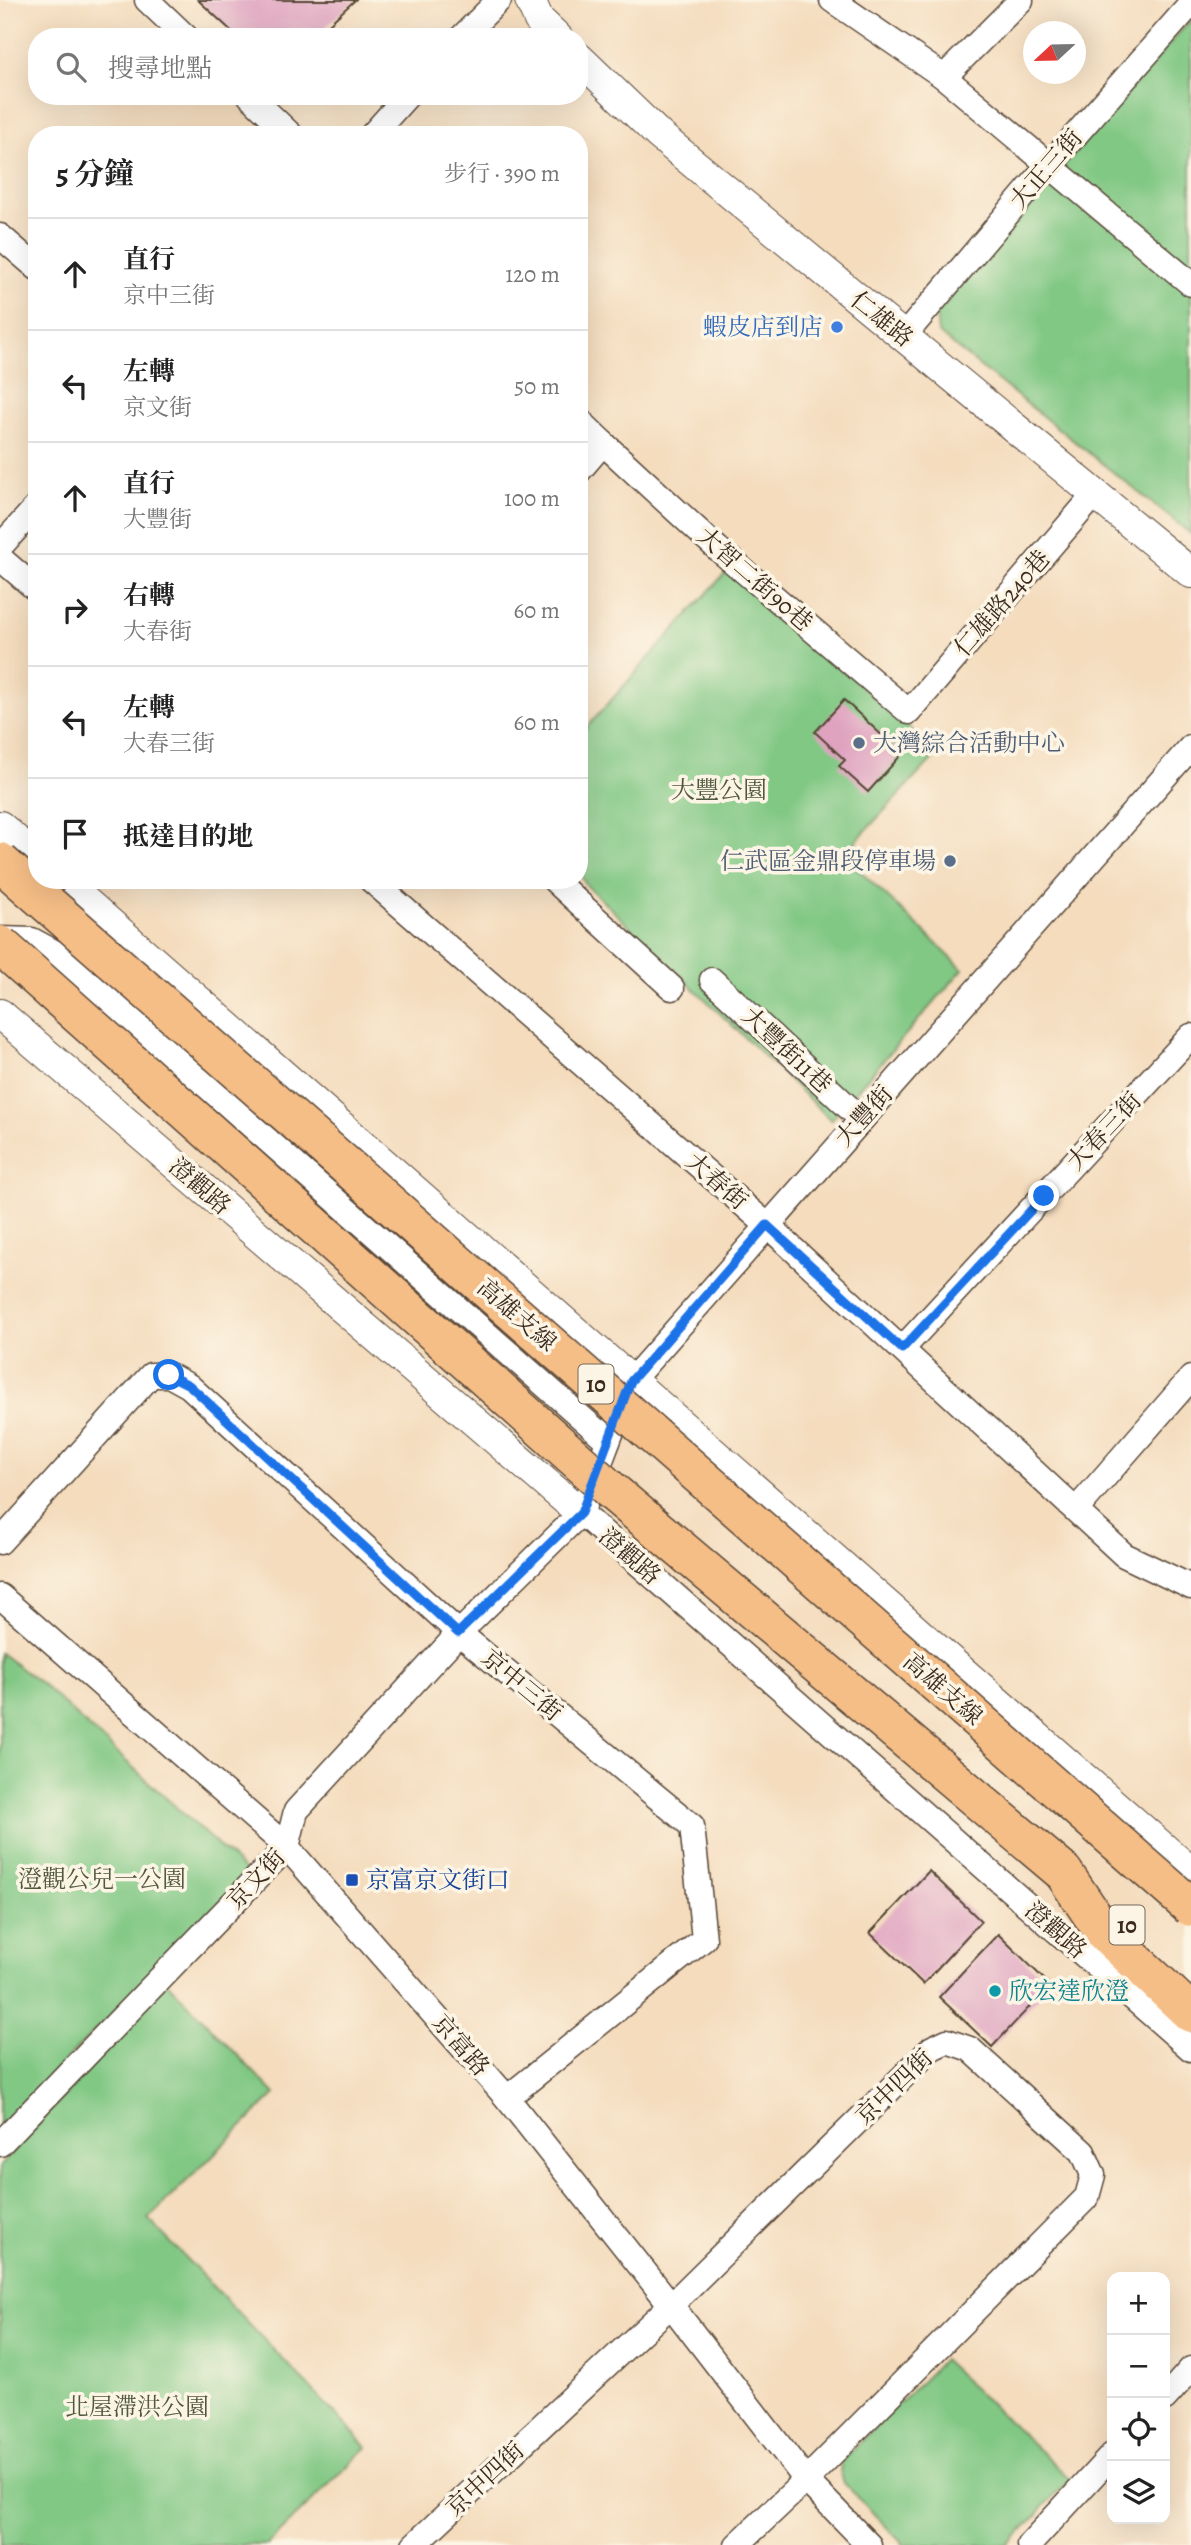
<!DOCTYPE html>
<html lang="zh-TW">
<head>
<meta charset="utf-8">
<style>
	:root { --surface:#fff; --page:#f2f2f2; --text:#222; --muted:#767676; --line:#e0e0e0 }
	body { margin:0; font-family:Alegreya,"Noto Serif TC",serif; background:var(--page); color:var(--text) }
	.controls { position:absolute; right:21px; bottom:21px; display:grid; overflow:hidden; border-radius:14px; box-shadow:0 7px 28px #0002 }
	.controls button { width:63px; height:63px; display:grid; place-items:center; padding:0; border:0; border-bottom:2px solid var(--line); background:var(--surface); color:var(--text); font:35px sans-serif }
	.compass { position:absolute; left:1023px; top:21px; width:63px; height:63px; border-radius:50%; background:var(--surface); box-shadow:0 7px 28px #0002; rotate:248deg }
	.stop { position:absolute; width:21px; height:21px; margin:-16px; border:5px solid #1a73e8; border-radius:50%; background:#fff }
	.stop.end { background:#1a73e8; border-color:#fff; box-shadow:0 2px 7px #0008 }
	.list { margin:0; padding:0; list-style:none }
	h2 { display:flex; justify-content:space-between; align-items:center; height:91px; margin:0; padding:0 28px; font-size:30px }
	h2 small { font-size:23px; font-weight:400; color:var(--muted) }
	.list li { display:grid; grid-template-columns:46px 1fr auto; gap:21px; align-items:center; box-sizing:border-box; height:112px; padding:0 28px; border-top:2px solid var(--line) }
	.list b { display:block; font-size:26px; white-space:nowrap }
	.list p { margin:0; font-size:23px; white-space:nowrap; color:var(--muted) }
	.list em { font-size:23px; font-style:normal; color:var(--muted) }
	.icon { flex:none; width:38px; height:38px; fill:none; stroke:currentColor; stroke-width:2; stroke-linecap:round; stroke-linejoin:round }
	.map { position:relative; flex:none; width:1191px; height:2545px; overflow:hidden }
	.search { position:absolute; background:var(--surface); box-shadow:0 7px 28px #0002; left:28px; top:28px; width:560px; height:77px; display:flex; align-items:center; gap:18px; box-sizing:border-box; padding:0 24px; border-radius:28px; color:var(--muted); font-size:26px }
	.panel { position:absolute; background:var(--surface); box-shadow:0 7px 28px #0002; left:28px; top:126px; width:560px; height:763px; border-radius:28px }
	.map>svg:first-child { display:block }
	.green { fill:#81c884; stroke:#5e7951; stroke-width:2 }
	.building { fill:#dfa3c0 }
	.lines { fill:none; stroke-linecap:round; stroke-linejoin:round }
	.minor-casing { stroke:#574536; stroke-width:27 }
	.tertiary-casing { stroke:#574536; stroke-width:32 }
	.motorway-casing { stroke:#574536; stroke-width:41 }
	.minor { stroke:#fff; stroke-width:24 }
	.tertiary { stroke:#fff; stroke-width:30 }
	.motorway { stroke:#f6be87; stroke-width:38 }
	.motorway-bridge-casing { stroke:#574536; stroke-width:41; stroke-linecap:butt }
	.motorway-bridge { stroke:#f6be87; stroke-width:38 }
	.route { stroke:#1a73e8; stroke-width:9 }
	.shop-dot { fill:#3f7fe0; stroke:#fcf5e5; stroke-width:2.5 }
	.service-dot { fill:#5c6f8a; stroke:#fcf5e5; stroke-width:2.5 }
	.transit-dot { fill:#1a4fb4; stroke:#fcf5e5; stroke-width:2.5 }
	.culture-dot { fill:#0f9aa8; stroke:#fcf5e5; stroke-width:2.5 }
	.labels { text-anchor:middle; stroke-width:7; stroke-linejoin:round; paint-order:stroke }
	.shield { fill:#fcf5e5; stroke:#75675a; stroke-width:2 }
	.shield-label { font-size:23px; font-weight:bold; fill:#3b2a1e }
	.street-label { font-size:24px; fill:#3b2a1e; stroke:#fcf5e5 }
	.shop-label { font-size:24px; fill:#366cbe; stroke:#fcf5e5; text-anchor:end }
	.service-label { font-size:24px; fill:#4e5e75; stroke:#fcf5e5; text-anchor:start }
	.park-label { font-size:24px; fill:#50593d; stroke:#fcf5e5 }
	.transit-label { font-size:24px; fill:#164399; stroke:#fcf5e5; text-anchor:start }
	.culture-label { font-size:24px; fill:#0d838f; stroke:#fcf5e5; text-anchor:start }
</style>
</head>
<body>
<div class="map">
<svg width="1191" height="2545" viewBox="0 0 1191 2545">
	<rect width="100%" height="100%" fill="#fcf5e5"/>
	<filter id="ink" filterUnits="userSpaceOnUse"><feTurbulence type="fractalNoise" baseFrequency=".0143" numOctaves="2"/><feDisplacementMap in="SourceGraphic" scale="14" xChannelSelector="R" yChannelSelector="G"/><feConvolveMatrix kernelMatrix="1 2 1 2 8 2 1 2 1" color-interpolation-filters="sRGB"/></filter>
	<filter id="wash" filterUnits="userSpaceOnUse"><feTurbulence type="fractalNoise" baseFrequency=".00686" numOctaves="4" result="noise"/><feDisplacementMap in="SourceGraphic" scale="28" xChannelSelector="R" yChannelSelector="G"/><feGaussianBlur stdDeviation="1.57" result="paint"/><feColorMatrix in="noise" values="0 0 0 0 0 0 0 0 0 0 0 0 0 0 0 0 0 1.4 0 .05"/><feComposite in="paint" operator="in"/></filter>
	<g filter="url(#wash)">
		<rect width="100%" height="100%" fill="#f4dcbd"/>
		<g class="green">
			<polygon points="1191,19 1191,534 938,333 936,314"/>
			<polygon points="728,570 938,753 843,855 963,969 831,1120 586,885 579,872 579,736"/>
			<polygon points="0,1653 43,1685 250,1875 0,2126"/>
			<polygon points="167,1982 275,2094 148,2219 367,2447 267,2545 0,2545 0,2166"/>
			<polygon points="943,2360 1070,2479 1008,2545 904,2545 844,2483 840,2471 842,2460"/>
		</g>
		<g id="blocks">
			<g class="building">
				<polygon points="198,0 355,0 315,37 238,37"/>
				<polygon points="844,700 902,754 868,792 839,766 845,760 815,732"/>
				<polygon points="929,1871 981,1921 923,1984 870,1933"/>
				<polygon points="998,1934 1050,1985 992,2047 939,1997"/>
			</g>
		</g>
	</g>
	<g filter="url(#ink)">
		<use href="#blocks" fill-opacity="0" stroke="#574536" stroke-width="2"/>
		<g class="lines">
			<defs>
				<g id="minor">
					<polyline points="147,0 186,37"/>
					<polyline points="832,0 944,77 1021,0"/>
					<polyline points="462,37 499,0"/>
					<polyline points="944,77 1191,284"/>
					<polyline points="250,96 291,135"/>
					<polyline points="372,135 407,96"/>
					<polyline points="0,236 37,268"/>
					<polyline points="904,336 1049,165 1191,4"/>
					<polyline points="579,420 603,443 579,471"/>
					<polyline points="603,443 718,549 909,712 1096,493"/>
					<polyline points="0,547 37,506"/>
					<polyline points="0,558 37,590"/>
					<polyline points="371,880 767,1225 1124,1555 1191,1587"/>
					<polyline points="554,880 672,988"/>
					<polyline points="0,939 32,940 56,953 608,1441"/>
					<polyline points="712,980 861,1119"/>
					<polyline points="902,1349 1191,1036"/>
					<polyline points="1076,1510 1191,1378"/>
					<polyline points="581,1513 1191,2049"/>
					<polyline points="0,1542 151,1375 169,1375 189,1386 459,1633 692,1826 704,1939 507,2098"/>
					<polyline points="0,1596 287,1847 507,2098 671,2305 806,2480 869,2545"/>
					<polyline points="0,2144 287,1847 296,1811 459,1633 581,1513 631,1381 1191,747"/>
					<polyline points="1165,2398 1191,2369"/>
					<polyline points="414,2545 671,2305 932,2048 947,2041 970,2049 1083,2152 1093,2175 1087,2197 806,2480 737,2545"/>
					<polyline points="1029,2545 1112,2455"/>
				</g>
				<g id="tertiary">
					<polyline points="530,0 539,20 557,37"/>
					<polyline points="579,58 659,135 1191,573"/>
					<polyline points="0,826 37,859"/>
					<polyline points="61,880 1191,1872"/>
					<polyline points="0,1014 581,1513"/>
				</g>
				<polyline id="motorway" points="1063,1872 1103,1931 1191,2013"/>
			</defs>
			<use href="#minor" class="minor-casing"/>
			<use href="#tertiary" class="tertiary-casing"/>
			<use href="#motorway" class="motorway-casing"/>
			<use href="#minor" class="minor"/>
			<use href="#tertiary" class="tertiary"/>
			<use href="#motorway" class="motorway"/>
			<defs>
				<g id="motorway-bridge">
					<polyline points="0,862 1191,1907"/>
					<polyline points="0,945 614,1493 1063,1872"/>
				</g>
			</defs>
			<use href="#motorway-bridge" class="motorway-bridge-casing"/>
			<use href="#motorway-bridge" class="motorway-bridge"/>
		</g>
	</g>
	<g class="lines" filter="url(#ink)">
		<polyline class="route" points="169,1375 189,1385 458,1633 581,1513 631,1381 767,1225 902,1349 1044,1196"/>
	</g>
	<circle class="shop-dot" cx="837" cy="327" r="7"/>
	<g class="service-dot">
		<circle cx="859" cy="743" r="7"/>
		<circle cx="950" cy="861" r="7"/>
	</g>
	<rect class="transit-dot" x="345" y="1873" width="14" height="14" rx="3.5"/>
	<circle class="culture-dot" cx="995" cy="1991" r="7"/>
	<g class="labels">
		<g class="shield">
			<rect x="578.5" y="1364.5" width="35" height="39" rx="5"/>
			<rect x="1109.5" y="1905.5" width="35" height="39" rx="5"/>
		</g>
		<g class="shield-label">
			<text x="596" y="1392">10</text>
			<text x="1127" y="1933">10</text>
		</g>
		<g class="street-label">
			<text transform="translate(1046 169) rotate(-49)" y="8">大正三街</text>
			<text transform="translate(882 319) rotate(39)" y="8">仁雄路</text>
			<text transform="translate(755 579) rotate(41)" y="8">大智二街90巷</text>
			<text transform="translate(1002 603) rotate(-49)" y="8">仁雄路240巷</text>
			<text transform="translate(787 1050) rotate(43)" y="8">大豐街11巷</text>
			<text transform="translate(864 1116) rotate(-48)" y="8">大豐街</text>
			<text transform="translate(1104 1131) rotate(-47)" y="8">大春三街</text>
			<text transform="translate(717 1181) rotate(41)" y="8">大春街</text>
			<text transform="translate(200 1186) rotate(41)" y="8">澄觀路</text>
			<text transform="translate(517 1315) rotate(41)" y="8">高雄支線</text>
			<text transform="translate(630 1556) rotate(41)" y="8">澄觀路</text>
			<text transform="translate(522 1685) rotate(40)" y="8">京中三街</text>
			<text transform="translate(943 1689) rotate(41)" y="8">高雄支線</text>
			<text transform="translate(256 1879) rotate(-47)" y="8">京文街</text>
			<text transform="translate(1056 1930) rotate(41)" y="8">澄觀路</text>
			<text transform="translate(461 2045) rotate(49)" y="8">京富路</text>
			<text transform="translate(894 2087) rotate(-44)" y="8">京中四街</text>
			<text transform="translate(485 2479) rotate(-43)" y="8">京中四街</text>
		</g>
		<g class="shop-label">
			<text x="823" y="335">蝦皮店到店</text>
		</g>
		<g class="service-label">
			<text x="873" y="751">大灣綜合活動中心</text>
			<text x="936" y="869" text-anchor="end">仁武區金鼎段停車場</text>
		</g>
		<g class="park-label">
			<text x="719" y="798">大豐公園</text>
			<text x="102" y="1887">澄觀公兒一公園</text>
			<text x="137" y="2415">北屋滯洪公園</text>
		</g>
		<g class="transit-label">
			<text x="366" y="1888">京富京文街口</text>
		</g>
		<g class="culture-label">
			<text x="1009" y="1999">欣宏達欣澄</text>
		</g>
	</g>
</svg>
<div class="controls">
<button>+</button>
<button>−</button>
<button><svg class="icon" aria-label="locate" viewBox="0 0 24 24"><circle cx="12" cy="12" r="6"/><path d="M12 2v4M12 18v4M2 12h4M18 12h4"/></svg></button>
<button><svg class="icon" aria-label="layers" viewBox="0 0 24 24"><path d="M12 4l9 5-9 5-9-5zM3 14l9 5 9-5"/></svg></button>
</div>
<svg class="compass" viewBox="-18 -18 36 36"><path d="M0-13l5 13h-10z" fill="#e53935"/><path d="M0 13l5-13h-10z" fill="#767676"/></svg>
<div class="stop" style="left:169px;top:1375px"></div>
<div class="stop end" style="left:1044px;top:1196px"></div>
<div class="search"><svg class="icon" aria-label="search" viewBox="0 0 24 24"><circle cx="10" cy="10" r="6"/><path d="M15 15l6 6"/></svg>搜尋地點</div>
<section class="panel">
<h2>5 分鐘<small>步行 · 390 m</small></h2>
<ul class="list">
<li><svg class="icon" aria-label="ahead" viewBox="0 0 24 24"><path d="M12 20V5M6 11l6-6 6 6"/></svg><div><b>直行</b><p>京中三街</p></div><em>120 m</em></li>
<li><svg class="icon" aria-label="left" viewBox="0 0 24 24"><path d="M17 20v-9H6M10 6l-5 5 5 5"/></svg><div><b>左轉</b><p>京文街</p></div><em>50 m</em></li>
<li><svg class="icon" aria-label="ahead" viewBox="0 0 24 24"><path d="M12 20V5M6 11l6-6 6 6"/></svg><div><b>直行</b><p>大豐街</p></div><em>100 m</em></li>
<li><svg class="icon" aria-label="right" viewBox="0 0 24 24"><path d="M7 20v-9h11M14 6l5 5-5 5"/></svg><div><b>右轉</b><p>大春街</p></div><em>60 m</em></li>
<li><svg class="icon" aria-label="left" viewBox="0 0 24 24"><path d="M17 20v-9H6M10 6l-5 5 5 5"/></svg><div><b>左轉</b><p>大春三街</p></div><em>60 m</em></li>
<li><svg class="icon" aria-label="arrive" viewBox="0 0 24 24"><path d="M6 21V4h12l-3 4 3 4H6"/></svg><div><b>抵達目的地</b></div></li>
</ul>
</section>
</div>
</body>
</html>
